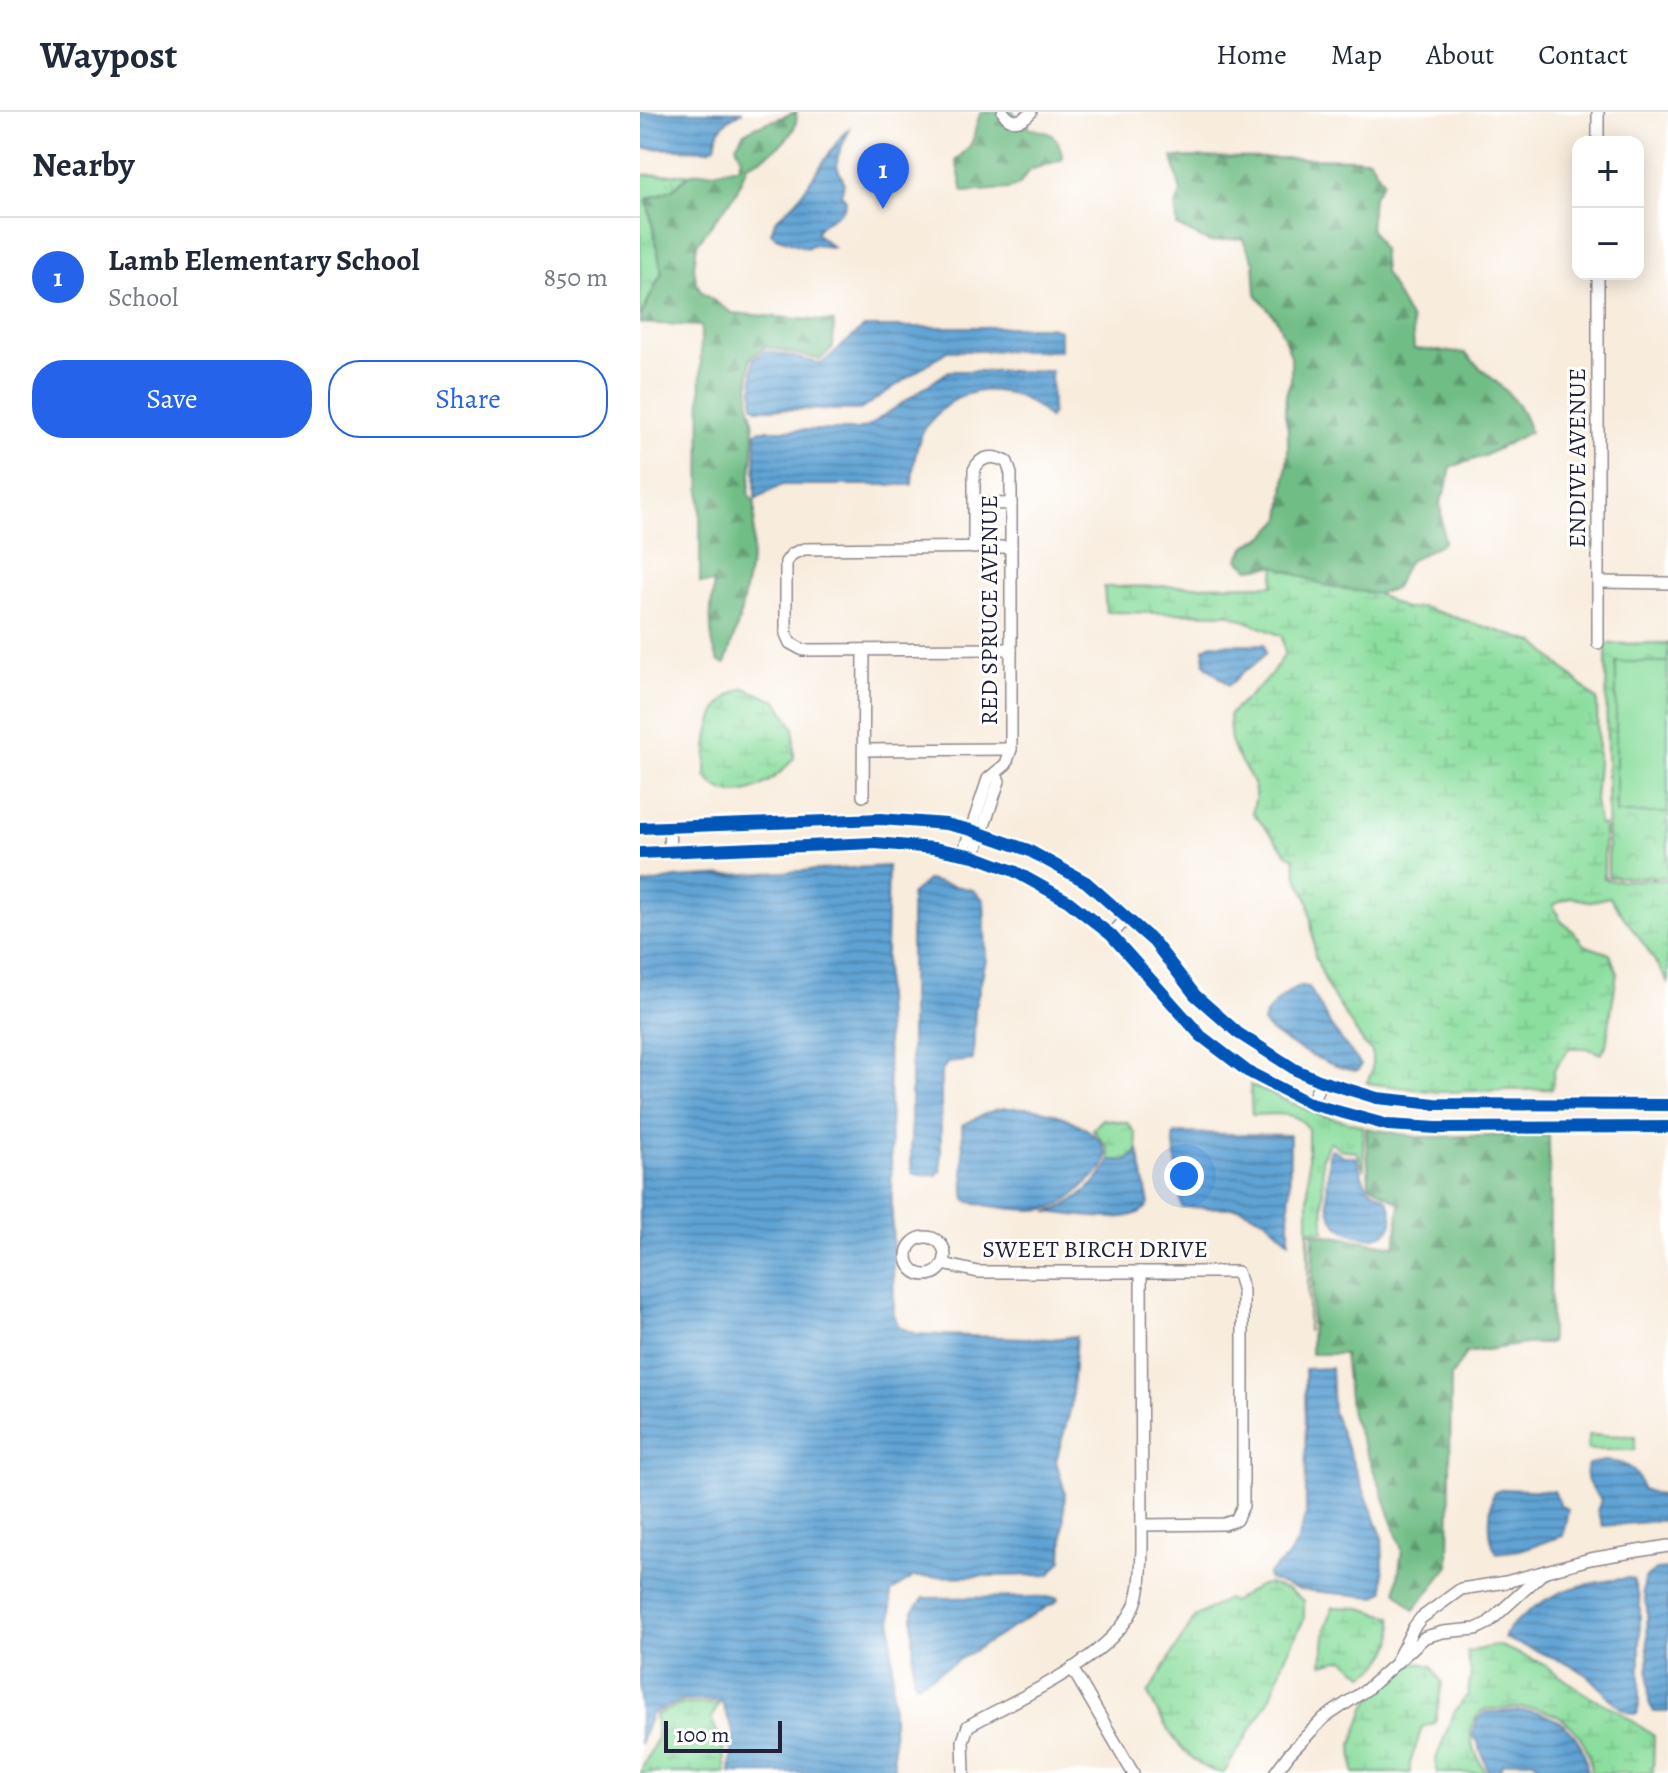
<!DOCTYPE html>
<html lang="en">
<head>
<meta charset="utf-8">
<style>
	:root { --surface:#fff; --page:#f2f2f3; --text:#1f2937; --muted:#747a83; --line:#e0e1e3; --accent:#2563eb }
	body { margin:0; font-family:Alegreya,serif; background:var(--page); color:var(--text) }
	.controls { position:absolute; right:24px; top:24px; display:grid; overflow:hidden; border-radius:16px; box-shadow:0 4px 20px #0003 }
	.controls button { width:72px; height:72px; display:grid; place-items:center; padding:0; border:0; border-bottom:2px solid var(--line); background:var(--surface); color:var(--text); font:40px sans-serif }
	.scale { position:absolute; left:24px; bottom:20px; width:118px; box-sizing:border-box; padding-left:8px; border:4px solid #22223b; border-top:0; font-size:22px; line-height:28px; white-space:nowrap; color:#22223b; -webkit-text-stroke:6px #fff; paint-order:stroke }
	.you { position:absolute; left:544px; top:1064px; width:28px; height:28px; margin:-20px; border:6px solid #fff; border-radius:50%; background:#1a73e8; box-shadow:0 0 0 12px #1a73e833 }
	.badge { display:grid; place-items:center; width:52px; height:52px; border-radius:50%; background:var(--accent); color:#fff; font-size:26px; font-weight:700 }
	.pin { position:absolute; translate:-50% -66px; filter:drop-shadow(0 2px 4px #0008) }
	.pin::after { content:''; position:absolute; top:42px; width:28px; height:24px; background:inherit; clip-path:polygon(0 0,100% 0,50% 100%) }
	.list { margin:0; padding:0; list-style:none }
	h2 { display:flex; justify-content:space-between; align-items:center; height:104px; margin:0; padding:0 32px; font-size:34px }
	h2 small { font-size:26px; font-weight:400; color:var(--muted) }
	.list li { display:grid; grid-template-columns:52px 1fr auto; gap:24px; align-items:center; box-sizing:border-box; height:120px; padding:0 32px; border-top:2px solid var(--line) }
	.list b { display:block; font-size:30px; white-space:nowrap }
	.list p { margin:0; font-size:26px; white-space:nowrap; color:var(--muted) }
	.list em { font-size:26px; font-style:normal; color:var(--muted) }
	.actions { display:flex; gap:16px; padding:24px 32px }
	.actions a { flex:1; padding:18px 0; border:2px solid var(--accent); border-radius:32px; text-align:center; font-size:28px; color:var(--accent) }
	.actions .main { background:var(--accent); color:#fff }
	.map { position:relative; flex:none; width:1028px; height:1661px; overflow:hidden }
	header { display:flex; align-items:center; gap:48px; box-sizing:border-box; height:112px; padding:0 40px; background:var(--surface); border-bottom:2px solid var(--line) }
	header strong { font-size:38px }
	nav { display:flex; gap:44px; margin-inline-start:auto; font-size:28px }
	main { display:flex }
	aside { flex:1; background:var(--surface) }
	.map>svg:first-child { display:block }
	.grass { fill:url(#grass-tufts); stroke:#56806c; stroke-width:2 }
	.forest { fill:url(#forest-firs); stroke:#497060; stroke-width:2 }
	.wetland { fill:url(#wetland-marsh); stroke:#56806c; stroke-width:2 }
	.park { fill:url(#park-crowns); stroke:#56806c; stroke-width:2 }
	.pitch { fill:#8bde9e; stroke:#56806c; stroke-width:2 }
	.water { fill:url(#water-rules); stroke:#406288; stroke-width:2 }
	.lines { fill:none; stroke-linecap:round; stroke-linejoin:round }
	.minor-casing { stroke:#8d878c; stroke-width:14 }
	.minor { stroke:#fff; stroke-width:11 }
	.cycleway-casing { stroke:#fff; stroke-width:17 }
	.cycleway { stroke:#0057b8; stroke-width:12 }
	.labels { text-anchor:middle; stroke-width:6; stroke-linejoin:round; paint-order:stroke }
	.street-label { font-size:24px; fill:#22223b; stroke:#fff }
</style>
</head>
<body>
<header>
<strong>Waypost</strong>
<nav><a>Home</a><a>Map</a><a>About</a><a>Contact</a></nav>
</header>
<main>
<aside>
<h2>Nearby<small></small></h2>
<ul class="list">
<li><span class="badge">1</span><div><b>Lamb Elementary School</b><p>School</p></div><em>850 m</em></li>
</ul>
<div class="actions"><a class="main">Save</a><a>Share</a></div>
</aside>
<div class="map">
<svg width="1028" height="1661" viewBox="0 0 1028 1661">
	<defs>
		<pattern id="grass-tufts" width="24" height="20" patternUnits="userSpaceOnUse" patternTransform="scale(2)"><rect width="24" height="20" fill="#8bde9e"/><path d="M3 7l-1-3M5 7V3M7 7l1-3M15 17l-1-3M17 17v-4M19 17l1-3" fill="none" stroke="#78be89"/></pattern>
		<pattern id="forest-firs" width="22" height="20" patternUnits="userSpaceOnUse" patternTransform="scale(2)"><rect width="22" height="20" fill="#70bd85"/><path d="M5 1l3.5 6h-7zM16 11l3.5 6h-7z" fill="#5c996e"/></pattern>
		<pattern id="wetland-marsh" width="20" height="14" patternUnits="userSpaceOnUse" patternTransform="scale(2)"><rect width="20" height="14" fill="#8bde9e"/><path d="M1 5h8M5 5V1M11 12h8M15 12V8" fill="none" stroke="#78be89"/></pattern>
		<pattern id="park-crowns" width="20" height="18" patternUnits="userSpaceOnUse" patternTransform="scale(2)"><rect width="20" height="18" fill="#8bde9e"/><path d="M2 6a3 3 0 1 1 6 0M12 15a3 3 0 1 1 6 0" fill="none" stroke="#78be89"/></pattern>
		<pattern id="water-rules" width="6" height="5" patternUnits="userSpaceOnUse" patternTransform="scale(2)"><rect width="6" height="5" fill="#5fa3d4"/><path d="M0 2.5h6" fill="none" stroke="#4e84ad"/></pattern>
	</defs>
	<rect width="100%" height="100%" fill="#fff"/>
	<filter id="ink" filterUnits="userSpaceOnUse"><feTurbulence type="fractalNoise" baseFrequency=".0125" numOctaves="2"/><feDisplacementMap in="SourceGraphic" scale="16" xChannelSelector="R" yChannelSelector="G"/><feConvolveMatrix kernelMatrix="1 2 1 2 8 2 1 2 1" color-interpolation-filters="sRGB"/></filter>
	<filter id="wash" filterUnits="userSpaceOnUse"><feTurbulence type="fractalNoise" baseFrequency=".006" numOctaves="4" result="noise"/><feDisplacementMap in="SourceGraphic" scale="32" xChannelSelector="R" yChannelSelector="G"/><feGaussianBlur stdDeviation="1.8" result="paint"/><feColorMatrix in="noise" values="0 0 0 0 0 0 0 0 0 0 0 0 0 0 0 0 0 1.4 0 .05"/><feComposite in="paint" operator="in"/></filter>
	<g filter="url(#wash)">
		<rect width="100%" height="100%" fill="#f8ecdc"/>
		<g class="grass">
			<polygon points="50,62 33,77 7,87 22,160 0,206 0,63"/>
			<path d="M610,973L677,1002L723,1014L724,1058L717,1040L700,1037L690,1029L682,1046L684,1119L672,1118L669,1121L668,1220V1017C658,997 630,1003 612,1003Z"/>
		</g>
		<g class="forest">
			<path d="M156,0C161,24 127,45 107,53L96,81L57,132L54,155L56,169L61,180L92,201L194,210L193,235L181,247C161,245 144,238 125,235L110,246L109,293C119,310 110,362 109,383L115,391V399L112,443L99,509L85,552L79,550C71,535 70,514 71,497C71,488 75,480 73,471H60L61,214L0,211V206L22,160L7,87L33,77L51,61L73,60L98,55L101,45L96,33L104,21L115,15Z"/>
			<path d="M341,0H373C377,3 379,7 382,10C401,27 415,8 423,47L390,58L379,73L369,77L323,80L316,48C342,25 329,26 341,0Z"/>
			<path d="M532,45L729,47L743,69L733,86L730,116L742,137L744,160L772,210L774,237L825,241C854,273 876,276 890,320L844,344L811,355L806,377L800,390L804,430L768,450L754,477L737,482L720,481L686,474L635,454L609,457L598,447L607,433L625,424L641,407L648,342V318L645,302L646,282L651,268V244L637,208L616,182L614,150L602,126L569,130L537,114L536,93L541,80Z"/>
			<polygon points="726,1016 777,1025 909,1023 911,1231 886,1232 826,1241 811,1265 809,1454 774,1498 756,1479 762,1438 740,1374 711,1303 704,1242 671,1242 673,1121 755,1134 760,1092 729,1072"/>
		</g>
		<g class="wetland">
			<path d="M635,454L686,474L737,482L765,497L782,495L896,531L957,588L958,650L955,689L959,713H964V765L967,768H1028V871L1006,835L969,785L950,790L931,785L913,793L921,809L933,819L944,833L970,842L977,861L966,934L961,942L947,936H929L914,958L912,977L797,980L727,971L732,958V939L724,932L689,878L675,844L669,791L657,764L654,745L648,743L612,700C623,668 603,661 593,635C589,626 590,613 589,603L628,566L645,542L642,524L589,502L466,500L464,475L633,473Z"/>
			<path d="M105,576L138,590L154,616V646C132,672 93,699 66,665C66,631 67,588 105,576Z"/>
			<polygon points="463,1007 488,1011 495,1021 498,1038 488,1049 470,1048 468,1036 453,1017"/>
			<path d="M629,1472L649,1478L664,1489V1507L644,1548L631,1585L584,1661C548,1658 522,1611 508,1582L555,1505L587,1487L592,1490L618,1474Z"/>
			<path d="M693,1495L721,1496L752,1505C759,1528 746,1553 724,1563L704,1547L682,1552L686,1515Z"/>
			<path d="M858,1533L903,1552L944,1581L980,1600L1014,1624L1013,1661H951C951,1632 933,1608 905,1599C887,1593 865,1598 846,1597C820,1613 833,1639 846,1661H797L796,1647L814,1601L828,1582L831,1561L827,1540Z"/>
			<polygon points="775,1550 792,1554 802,1571 795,1611 782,1615 770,1652 770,1661 714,1661 712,1633 725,1596 739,1575"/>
			<polygon points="42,1592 79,1592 71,1606 83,1633 86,1661 0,1661 17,1626 15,1603"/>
		</g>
		<g class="park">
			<polygon points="1028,531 1028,765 968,765 966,532"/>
			<polygon points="948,1323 995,1324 995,1338 948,1338"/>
		</g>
		<rect class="pitch" x="976" y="550" width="52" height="151"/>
		<g class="water">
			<path d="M0,0H103C85,8 78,14 75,34L69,38L0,36Z"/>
			<path d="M209,17C206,29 198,37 197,50C197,66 209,63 201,82L206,88C205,104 187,105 177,118V122L193,135L172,133L167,136L135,125L131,121L135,109L157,88L202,23Z"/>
			<path d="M224,215H409L420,218V239H307L220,298L118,297L113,293V247L124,239C144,241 162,249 182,251Z"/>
			<path d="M309,259H411L412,302L409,306C378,274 332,268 299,300C294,306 286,312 283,319C275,336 273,354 272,373H142L115,387L116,320L120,318H217L227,315Z"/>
			<path d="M572,532H624L626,541C620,550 613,553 604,559C598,563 596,569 589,573L565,553L564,536Z"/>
			<polygon points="248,754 245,885 250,993 254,1202 259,1215 276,1222 412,1227 436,1224 431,1295 416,1349 425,1380 422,1448 409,1463 273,1465 251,1480 254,1661 90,1661 93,1619 81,1589 42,1589 12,1601 0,1632 0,773 36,766"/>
			<polygon points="287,768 333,778 344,788 346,848 335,896 333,948 307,951 301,961 301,1059 297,1063 273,1062 271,1051 271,783"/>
			<path d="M660,874L669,875L691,914L721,953L718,959C695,958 638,929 623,911C625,897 647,879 660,874Z"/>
			<path d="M365,996C375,996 386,995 396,997C418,1000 478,1024 464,1054C461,1060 455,1063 451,1067C438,1079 428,1092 411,1096C390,1101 351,1095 330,1090L325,1087L324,1081L322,1013C336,1007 348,998 365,996Z"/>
			<polygon points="536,1021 650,1023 649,1129 626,1108 600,1096 542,1095 533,1025"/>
			<path d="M692,1037L706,1045H716C722,1057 721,1070 732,1078C740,1084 747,1084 750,1094C765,1139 700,1129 691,1103C684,1084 689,1059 689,1040Z"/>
			<path d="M498,1038L509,1092C494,1116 433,1102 407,1100C429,1097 463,1068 470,1048L488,1049Z"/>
			<polygon points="691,1256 693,1300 742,1424 744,1479 735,1485 661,1478 628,1467 628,1462 647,1446 657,1431 666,1402 665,1257"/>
			<path d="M964,1349C983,1349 999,1357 1002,1377L1019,1383H1028V1408L963,1414L957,1399L961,1388C951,1376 943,1368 948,1352Z"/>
			<path d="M863,1377L914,1379L921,1394L928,1397L923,1424L880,1438L857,1441C846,1426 850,1399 853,1381Z"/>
			<polygon points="1028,1457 1028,1600 1014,1600 1009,1591 1007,1496 1003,1479 1005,1466 1016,1458"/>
			<path d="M989,1466L993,1467L1000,1488V1589L997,1602C975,1601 962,1572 944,1561C920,1546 890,1537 864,1526C868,1515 876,1510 884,1503C918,1475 946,1471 989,1466Z"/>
			<polygon points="418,1485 417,1489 283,1569 277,1572 273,1567 273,1499 284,1486"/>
			<path d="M846,1600C864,1601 888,1596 905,1603C931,1613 947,1633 947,1661H903L894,1649H874L862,1652L859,1661L848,1659L838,1630L833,1624L837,1608Z"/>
		</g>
	</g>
	<g filter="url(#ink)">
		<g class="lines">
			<defs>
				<g id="minor">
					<path d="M363,0C371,13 382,10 391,0"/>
					<polyline points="958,0 958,30"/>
					<polyline points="334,391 371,392"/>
					<polyline points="959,470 1028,471"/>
					<polyline points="958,531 958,162"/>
					<polyline points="371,537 163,538 150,531 146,522 146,450 152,442 164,437 371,435"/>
					<polyline points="224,638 371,637"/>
					<polyline points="223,684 224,538"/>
					<polyline points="29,714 30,738"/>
					<polyline points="0,716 241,707 306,712 331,718 388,738 446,770 514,830 555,883 598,921 656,958 681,969 737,986 795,992 1028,993"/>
					<polyline points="0,741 235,731 293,736 334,744 374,759 428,789 471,823 561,924 607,959 671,992 748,1013 797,1016 1028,1015"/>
					<path d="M323,742L348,667L366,652L371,637V362L367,350C354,343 341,343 334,358V436"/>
					<polyline points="334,744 359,669 356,663"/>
					<polyline points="471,823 488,805"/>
					<polyline points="671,992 681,969"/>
					<circle cx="286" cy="1144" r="19"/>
					<polyline points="303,1152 338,1160 597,1160 603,1179 603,1394 596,1408 584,1412 502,1413"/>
					<polyline points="757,1548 774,1515 781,1506 821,1477 866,1470 950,1447 1028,1434"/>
					<polyline points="432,1556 493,1661"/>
					<path d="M324,1661L323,1629L328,1614C378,1586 467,1549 493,1497C502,1479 501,1457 502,1436L501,1160"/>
					<polyline points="635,1661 649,1642 684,1606 726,1578 785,1525 803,1520 836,1517 848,1511 905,1459"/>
				</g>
			</defs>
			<use href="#minor" class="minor-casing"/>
			<use href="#minor" class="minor"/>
			<defs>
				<g id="cycleway">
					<polyline points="0,716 241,707 306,712 331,718 388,738 446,770 514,830 555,883 598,921 656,958 681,969 737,986 795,992 1028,993"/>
					<polyline points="0,741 235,731 293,736 334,744 374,759 428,789 471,823 561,924 607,959 671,992 748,1013 797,1016 1028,1015"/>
				</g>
			</defs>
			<use href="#cycleway" class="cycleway-casing"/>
			<use href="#cycleway" class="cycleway"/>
		</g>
	</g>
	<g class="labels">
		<g class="street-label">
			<text transform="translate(937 346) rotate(-90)" y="8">ENDIVE AVENUE</text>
			<text transform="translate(349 498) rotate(-90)" y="8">RED SPRUCE AVENUE</text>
			<text x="455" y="1145">SWEET BIRCH DRIVE</text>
		</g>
	</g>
</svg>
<div class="controls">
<button>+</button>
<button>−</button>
</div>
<div class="scale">100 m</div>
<div class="you"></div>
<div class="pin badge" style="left:243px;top:97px">1</div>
</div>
</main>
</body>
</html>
